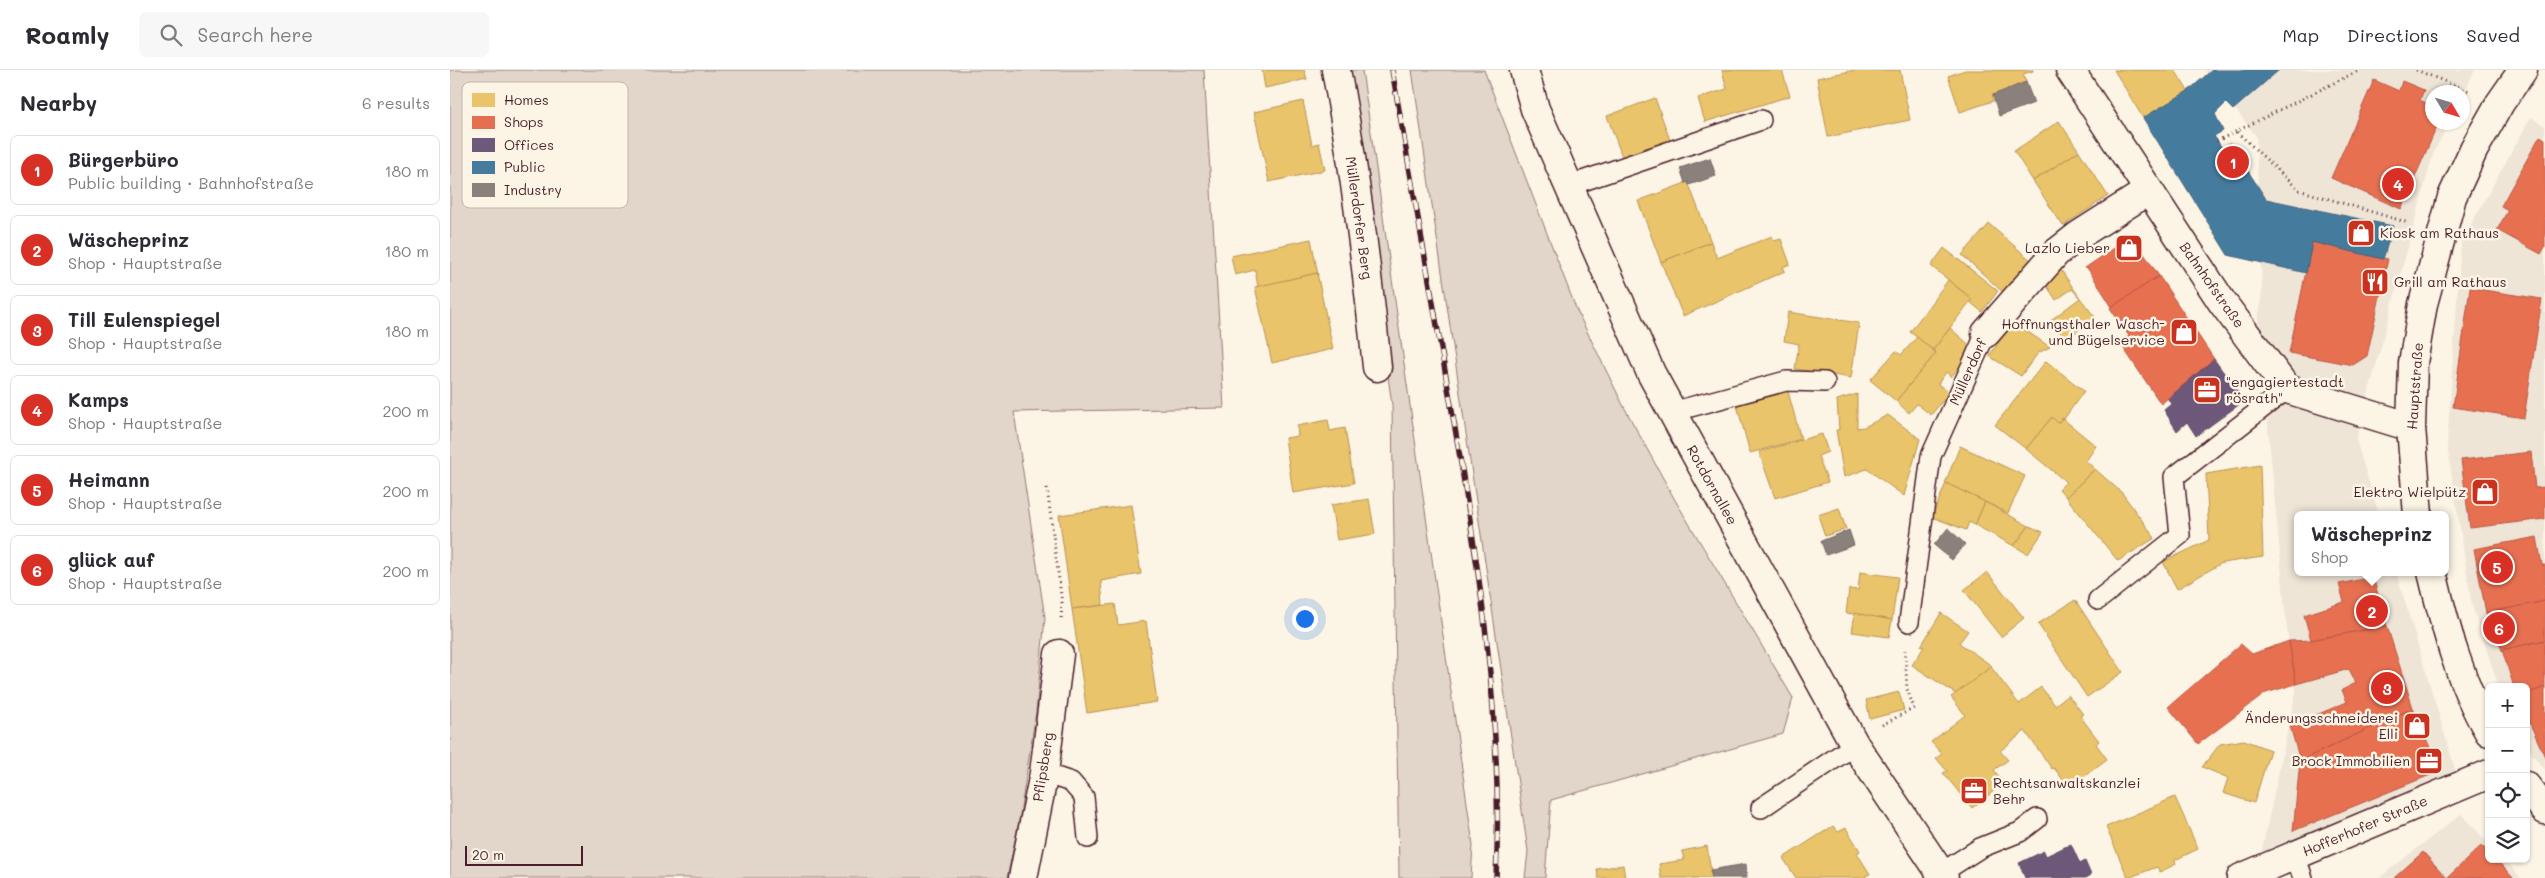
<!DOCTYPE html>
<html lang="en">
<head>
<meta charset="utf-8">
<style>
	:root { --surface:#fff; --page:#f7f7f7; --text:#2b2b33; --muted:#7c7c81; --line:#e1e1e2; --accent:#d93025 }
	body { margin:0; font-family:Mali,sans-serif; background:var(--page); color:var(--text) }
	.controls { position:absolute; right:15px; bottom:15px; display:grid; overflow:hidden; border-radius:8px; box-shadow:0 1px 4px #0004 }
	.controls button { width:45px; height:45px; display:grid; place-items:center; padding:0; border:0; border-bottom:1px solid var(--line); background:var(--surface); color:var(--text); font:25px sans-serif }
	.compass { position:absolute; left:1975px; top:15px; width:45px; height:45px; border-radius:50%; background:var(--surface); box-shadow:0 1px 4px #0004; rotate:128deg }
	.scale { position:absolute; left:15px; bottom:12px; width:118px; box-sizing:border-box; padding-left:5px; border:2px solid #4a1f2b; border-top:0; font-size:14px; line-height:18px; white-space:nowrap; color:#4a1f2b; -webkit-text-stroke:4px #fcf5e5; paint-order:stroke }
	.you { position:absolute; left:854px; top:548px; width:18px; height:18px; margin:-12px; border:4px solid #fff; border-radius:50%; background:#1a73e8; box-shadow:0 0 0 8px #1a73e833 }
	.badge { display:grid; place-items:center; width:32px; height:32px; border-radius:50%; background:var(--accent); color:#fff; font-size:16px; font-weight:700 }
	.pin { position:absolute; translate:-50% -50%; border:2px solid #fff; box-shadow:0 1px 5px #0006 }
	.popup { position:absolute; left:1844px; top:441px; width:155px; height:65px; box-sizing:border-box; display:grid; place-content:center; border-radius:8px; background:var(--surface); filter:drop-shadow(0 1px 4px #0005); font-size:16px; white-space:nowrap; color:var(--muted) }
	.popup b { font-size:19px; color:var(--text) }
	.popup::after { content:''; position:absolute; left:50%; top:100%; margin-left:-10px; border:10px solid transparent; border-top-color:var(--surface) }
	.list { margin:0; padding:0; list-style:none }
	h2 { display:flex; justify-content:space-between; align-items:center; height:65px; margin:0; padding:0 20px; font-size:21px }
	h2 small { font-size:16px; font-weight:400; color:var(--muted) }
	.list li { display:grid; grid-template-columns:32px 1fr auto; gap:15px; align-items:center; box-sizing:border-box; height:70px; margin:0 10px 10px; padding:0 10px; border:1px solid var(--line); border-radius:8px }
	.list b { display:block; font-size:19px; white-space:nowrap }
	.list p { margin:0; font-size:16px; white-space:nowrap; color:var(--muted) }
	.list em { font-size:16px; font-style:normal; color:var(--muted) }
	.icon { flex:none; width:28px; height:28px; fill:none; stroke:currentColor; stroke-width:2; stroke-linecap:round; stroke-linejoin:round }
	.map { position:relative; flex:none; width:2095px; height:808px; overflow:hidden }
	header { display:flex; align-items:center; gap:30px; box-sizing:border-box; height:70px; padding:0 25px; background:var(--surface); border-bottom:1px solid var(--line) }
	header strong { font-size:24px }
	nav { display:flex; gap:28px; margin-inline-start:auto; font-size:18px }
	.search { width:350px; height:45px; background:var(--page); display:flex; align-items:center; gap:12px; box-sizing:border-box; padding:0 18px; border-radius:8px; color:var(--muted); font-size:19px }
	main { display:flex }
	aside { flex:1; background:var(--surface) }
	.map>svg:first-child { display:block }
	.built { fill:#eee5d7 }
	.green { fill:#e2d5ca; stroke:#967a7a }
	.homes { fill:#e9c46a; stroke:#b99257 }
	.shops { fill:#e76f51; stroke:#b85746 }
	.offices { fill:#6d597a; stroke:#624862 }
	.public { fill:#457b9d; stroke:#465f7b }
	.industry { fill:#8a817c; stroke:#776464 }
	.lines { fill:none; stroke-linecap:round; stroke-linejoin:round }
	.lane-casing { stroke:#4a1f2b; stroke-width:22 }
	.street-casing { stroke:#4a1f2b; stroke-width:31 }
	.secondary-casing { stroke:#4a1f2b; stroke-width:31 }
	.path { stroke:#4a1f2b; stroke-width:3; stroke-dasharray:1 4; stroke-linecap:butt }
	.lane { stroke:#fcf5e5; stroke-width:19 }
	.street { stroke:#fcf5e5; stroke-width:28 }
	.secondary { stroke:#fcf5e5; stroke-width:28 }
	.rail-casing { stroke:#4a1f2b; stroke-width:5.5 }
	.rail { stroke:#fcf5e5; stroke-width:4; stroke-dasharray:11; stroke-linecap:butt }
	.labels { text-anchor:middle; stroke-width:5; stroke-linejoin:round; paint-order:stroke }
	.street-label { font-size:14px; fill:#4a1f2b; stroke:#fcf5e5 }
	.poi-label { font-size:14px; fill:#4a1f2b; stroke:#fcf5e5; text-anchor:end }
	.key { fill:#fcf5e5; stroke:#c7b5ad; stroke-width:1 }
	.key-label { font-size:14px; fill:#4a1f2b }
</style>
</head>
<body>
<header>
<strong>Roamly</strong>
<div class="search"><svg class="icon" aria-label="search" viewBox="0 0 24 24"><circle cx="10" cy="10" r="6"/><path d="M15 15l6 6"/></svg>Search here</div>
<nav><a>Map</a><a>Directions</a><a>Saved</a></nav>
</header>
<main>
<aside>
<h2>Nearby<small>6 results</small></h2>
<ul class="list">
<li><span class="badge">1</span><div><b>Bürgerbüro</b><p>Public building · Bahnhofstraße</p></div><em>180 m</em></li>
<li><span class="badge">2</span><div><b>Wäscheprinz</b><p>Shop · Hauptstraße</p></div><em>180 m</em></li>
<li><span class="badge">3</span><div><b>Till Eulenspiegel</b><p>Shop · Hauptstraße</p></div><em>180 m</em></li>
<li><span class="badge">4</span><div><b>Kamps</b><p>Shop · Hauptstraße</p></div><em>200 m</em></li>
<li><span class="badge">5</span><div><b>Heimann</b><p>Shop · Hauptstraße</p></div><em>200 m</em></li>
<li><span class="badge">6</span><div><b>glück auf</b><p>Shop · Hauptstraße</p></div><em>200 m</em></li>
</ul>
</aside>
<div class="map">
<svg width="2095" height="808" viewBox="0 0 2095 808">
	<rect width="100%" height="100%" fill="#fcf5e5"/>
	<filter id="ink" filterUnits="userSpaceOnUse"><feTurbulence type="fractalNoise" baseFrequency=".02" numOctaves="2"/><feDisplacementMap in="SourceGraphic" scale="10" xChannelSelector="R" yChannelSelector="G"/><feConvolveMatrix kernelMatrix="1 2 1 2 8 2 1 2 1" color-interpolation-filters="sRGB"/></filter>
	<g filter="url(#ink)">
		<g class="built">
			<polygon points="1755,0 2025,0 2013,25 2012,22 1982,22 1982,52 1999,53 1983,84 1906,370 1929,445 1848,445 1848,502 1946,502 2007,705 1811,784 1846,621 1837,560 1808,252 1812,220 1806,66"/>
			<polygon points="2081,47 2095,56 2095,700 2076,677 2076,617 2049,617 2022,536 1997,375 2011,172"/>
			<polygon points="2011,744 2039,774 2039,789 2054,789 2071,808 1929,808"/>
		</g>
		<g class="green">
			<polygon points="0,0 754,0 774,338 564,342 595,548 586,642 569,751 557,808 0,808"/>
			<polygon points="895,0 912,0 1023,775 1021,808 949,808 942,335"/>
			<polygon points="962,0 1034,0 1127,241 1173,335 1225,430 1343,628 1333,664 1101,730 1095,808 1075,808 1078,781"/>
		</g>
		<g class="homes">
			<polygon points="812,0 854,0 857,9 815,18"/>
			<polygon points="1272,0 1332,0 1340,26 1255,52 1248,28 1277,19"/>
			<polygon points="1405,0 1450,0 1460,50 1378,67 1367,8"/>
			<polygon points="1515,0 1583,0 1583,1 1573,4 1576,12 1543,25 1543,31 1510,42 1498,6"/>
			<polygon points="1664,0 1725,0 1738,21 1693,48"/>
			<polygon points="1205,28 1221,73 1173,89 1157,46"/>
			<polygon points="853,31 862,75 869,73 875,100 819,112 804,42"/>
			<polygon points="1609,51 1629,81 1583,111 1564,81"/>
			<polygon points="1629,81 1658,126 1613,156 1583,111"/>
			<polygon points="1238,112 1261,172 1211,192 1188,131"/>
			<polygon points="1539,154 1584,193 1556,225 1512,185"/>
			<polygon points="1322,166 1324,171 1331,169 1340,194 1333,197 1335,201 1233,246 1211,192 1261,172 1267,188"/>
			<polygon points="861,169 868,205 867,203 808,217 805,200 785,205 781,186"/>
			<polygon points="1494,178 1548,221 1532,242 1519,231 1522,229 1481,196"/>
			<polygon points="1611,200 1630,228 1622,219 1606,230 1595,213"/>
			<polygon points="867,203 883,279 822,293 805,217"/>
			<polygon points="1498,210 1522,229 1483,280 1460,262"/>
			<polygon points="1630,228 1645,247 1616,270 1601,250"/>
			<polygon points="1338,242 1409,253 1401,308 1345,299 1349,274 1334,271"/>
			<polygon points="1563,252 1600,277 1588,283 1571,306 1539,286"/>
			<polygon points="1500,258 1524,279 1501,307 1496,302 1488,314 1499,323 1481,345 1467,334 1459,343 1446,331 1486,283 1483,280"/>
			<polygon points="1467,267 1486,283 1446,331 1420,310 1446,281 1451,285"/>
			<polygon points="1596,291 1634,321 1614,349 1612,348 1608,353 1602,347 1576,379 1545,355"/>
			<polygon points="1337,318 1351,369 1300,383 1286,332"/>
			<polygon points="1407,324 1407,358 1414,357 1438,345 1470,369 1454,426 1417,399 1394,407 1386,360 1389,360 1387,330"/>
			<polygon points="1602,347 1608,353 1612,348 1646,376 1636,391 1645,399 1616,427 1609,419 1616,412 1576,379"/>
			<polygon points="878,350 880,361 895,358 904,413 843,423 835,368 848,366 847,356"/>
			<polygon points="1372,364 1378,382 1368,386 1378,412 1325,428 1309,382"/>
			<polygon points="1510,376 1575,406 1558,443 1495,413"/>
			<polygon points="1810,395 1813,487 1772,493 1727,519 1713,492 1759,470 1756,404"/>
			<polygon points="1645,399 1672,423 1705,468 1668,491 1616,427"/>
			<polygon points="1496,413 1535,432 1525,455 1519,452 1516,460 1482,447"/>
			<polygon points="919,429 925,464 887,470 881,435"/>
			<polygon points="1535,432 1579,456 1564,476 1525,455"/>
			<polygon points="681,435 691,504 651,511 653,535 622,539 609,445"/>
			<polygon points="1389,438 1396,459 1375,466 1368,445"/>
			<polygon points="1579,456 1593,462 1578,484 1564,476"/>
			<polygon points="1410,502 1448,507 1442,550 1396,543 1399,519 1408,520"/>
			<polygon points="1537,502 1574,548 1551,567 1514,520"/>
			<polygon points="1625,530 1673,602 1637,627 1588,554"/>
			<polygon points="665,534 668,555 696,551 707,632 637,643 622,539"/>
			<polygon points="1405,543 1442,550 1439,567 1402,562"/>
			<polygon points="1491,543 1518,561 1509,573 1542,596 1506,624 1462,595 1474,577 1471,576"/>
			<polygon points="1541,597 1569,634 1591,617 1605,635 1618,625 1633,644 1630,646 1649,671 1646,674 1657,689 1619,718 1604,698 1602,699 1575,661 1550,681 1558,690 1544,700 1554,713 1522,738 1493,703 1497,701 1486,688 1492,684 1481,672 1515,645 1501,627"/>
			<polygon points="1449,622 1454,640 1420,649 1416,630"/>
			<polygon points="1794,670 1820,680 1804,733 1773,723 1778,708 1752,697 1770,674"/>
			<polygon points="1725,727 1748,779 1725,790 1726,794 1710,802 1707,797 1678,808 1656,757"/>
			<polygon points="1383,756 1388,762 1396,758 1410,781 1407,783 1420,804 1415,806 1416,808 1346,808 1333,788"/>
			<polygon points="1257,776 1262,808 1211,808 1209,794 1234,790 1232,781"/>
			<polygon points="1173,795 1175,808 1148,808 1147,799"/>
		</g>
		<g class="shops">
			<polygon points="1924,10 1949,21 1952,11 1974,20 1970,30 1982,36 1982,52 1989,52 1951,139 1881,108"/>
			<polygon points="2090,66 2095,69 2095,177 2091,184 2047,160 2058,140 2051,136"/>
			<polygon points="1682,166 1709,206 1662,237 1638,199 1635,198"/>
			<polygon points="1862,172 1938,189 1917,286 1903,295 1839,283"/>
			<polygon points="1709,206 1764,289 1711,334 1670,273 1679,266 1660,238"/>
			<polygon points="2020,218 2092,229 2074,348 2003,337"/>
			<polygon points="2081,382 2085,418 2095,417 2095,449 2020,458 2011,390"/>
			<polygon points="2087,467 2092,495 2095,495 2095,531 2036,543 2024,479"/>
			<polygon points="1923,507 1937,556 1861,570 1854,545 1894,532 1889,514"/>
			<polygon points="2095,531 2095,570 2052,580 2036,543"/>
			<polygon points="1937,556 1963,638 1850,691 1840,656 1897,632 1892,620 1906,613 1899,599 1846,614 1839,571 1861,570"/>
			<polygon points="2095,570 2095,617 2076,624 2076,617 2064,617 2052,580"/>
			<polygon points="1839,571 1846,614 1816,623 1748,674 1718,637 1791,574 1802,584"/>
			<polygon points="2095,617 2095,687 2076,645 2076,624"/>
			<polygon points="1963,638 1990,701 1843,761 1850,691"/>
			<polygon points="2032,775 2039,782 2039,789 2046,789 2063,808 1997,808"/>
			<polygon points="1973,782 1997,808 1944,808"/>
		</g>
		<g class="offices">
			<polygon points="1764,289 1794,331 1746,366 1737,352 1727,361 1714,340 1721,334 1718,329"/>
			<polygon points="1621,774 1630,794 1635,791 1641,805 1636,808 1575,808 1569,793 1594,781 1596,786"/>
		</g>
		<polygon class="public" points="1762,0 1829,0 1783,40 1776,33 1765,44 1773,61 1764,66 1772,78 1780,73 1816,129 1943,156 1933,189 1862,172 1856,203 1778,185 1693,48 1738,21"/>
		<g class="industry">
			<polygon points="1576,12 1584,33 1549,46 1543,25"/>
			<polygon points="1260,88 1266,106 1239,115 1238,112 1235,113 1230,98"/>
			<polygon points="1498,458 1515,474 1502,490 1484,475"/>
			<polygon points="1399,460 1404,475 1376,485 1371,471"/>
			<polygon points="1296,794 1297,808 1262,808 1260,800"/>
		</g>
		<g class="lines">
			<defs>
				<g id="lane">
					<polyline points="1118,116 1311,50"/>
					<polyline points="1222,342 1336,311 1375,312"/>
					<polyline points="1648,530 1730,465 1724,407 1837,319"/>
					<polyline points="1459,552 1481,386 1536,263"/>
					<polyline points="594,703 621,712 634,727 638,768"/>
					<polyline points="1311,738 1405,675"/>
					<polyline points="1845,785 1853,808"/>
					<polyline points="1491,803 1530,778 1570,762 1587,749"/>
				</g>
				<g id="street">
					<path d="M886,0C905,98 917,198 927,297"/>
					<polyline points="1074,0 1085,39 1201,303 1405,675 1494,808"/>
					<polyline points="1620,0 1772,232 1837,319 1961,357"/>
					<polyline points="1536,263 1606,183 1629,165 1698,121"/>
					<polyline points="573,808 594,703 609,584"/>
				</g>
				<g id="secondary">
					<polyline points="1968,445 1961,357 1963,293 1973,234 2002,127 2024,79 2050,33 2073,0"/>
					<path d="M1982,502C1995,556 2010,614 2039,662"/>
					<polyline points="2076,716 2095,740"/>
					<polyline points="1791,808 2039,704"/>
				</g>
			</defs>
			<use href="#lane" class="lane-casing"/>
			<use href="#street" class="street-casing"/>
			<use href="#secondary" class="secondary-casing"/>
			<g class="path">
				<polyline points="1966,0 2019,21"/>
				<polyline points="1787,62 1849,120 1959,153"/>
				<polyline points="1767,71 1910,0"/>
				<polyline points="597,418 612,533 611,551"/>
				<polyline points="1432,655 1464,638 1457,619 1455,580"/>
			</g>
			<use href="#lane" class="lane"/>
			<use href="#street" class="street"/>
			<use href="#secondary" class="secondary"/>
			<defs>
				<path id="rail" d="M942,0C962,112 981,224 1001,335C1028,490 1054,650 1046,808"/>
			</defs>
			<use href="#rail" class="rail-casing"/>
			<use href="#rail" class="rail"/>
		</g>
	</g>
	<defs>
		<symbol id="shop-square" viewBox="-11 -11 22 22"><rect x="-9" y="-9" width="18" height="18" rx="4" fill="#c8321e" stroke="#fcf5e5"/><path d="M-5-2.5h2.3a2.7 3.5 0 0 1 5.4 0H5L5.5 6h-11ZM-1.5-2.5h3a1.5 2.3 0 0 0-3 0Z" fill="#fff"/></symbol>
		<symbol id="restaurant-square" viewBox="-11 -11 22 22"><rect x="-9" y="-9" width="18" height="18" rx="4" fill="#c8321e" stroke="#fcf5e5"/><path d="M-5-6h1v4h1v-4h1v4h1v-4h1v5L-1.5 .5V6h-2V.5L-5-1ZM5-6V6H3V1.5H1.5Q1.5-4 5-6Z" fill="#fff"/></symbol>
		<symbol id="office-square" viewBox="-11 -11 22 22"><rect x="-9" y="-9" width="18" height="18" rx="4" fill="#c8321e" stroke="#fcf5e5"/><path d="M-6-3h4V-5.5h4V-3h4V5H-6ZM-1-4.5V-3h2v-1.5ZM-6 0V1H6V0Z" fill="#fff"/></symbol>
	</defs>
	<g fill-rule="evenodd">
		<use href="#shop-square" x="1895" y="147" width="32" height="32"/>
		<use href="#shop-square" x="1663" y="162" width="32" height="32"/>
		<use href="#restaurant-square" x="1909" y="196" width="32" height="32"/>
		<use href="#shop-square" x="1718" y="246" width="32" height="32"/>
		<use href="#office-square" x="1741" y="304" width="32" height="32"/>
		<use href="#shop-square" x="2019" y="406" width="32" height="32"/>
		<use href="#shop-square" x="1951" y="640" width="32" height="32"/>
		<use href="#office-square" x="1963" y="675" width="32" height="32"/>
		<use href="#office-square" x="1508" y="705" width="32" height="32"/>
	</g>
	<g class="labels">
		<g class="street-label">
			<text transform="translate(909 148) rotate(82)" y="5">Müllerdorfer Berg</text>
			<text transform="translate(1762 215) rotate(55)" y="5">Bahnhofstraße</text>
			<text transform="translate(1518 302) rotate(-66)" y="5">Müllerdorf</text>
			<text transform="translate(1965 316) rotate(-86)" y="5">Hauptstraße</text>
			<text transform="translate(1262 415) rotate(61)" y="5">Rotdornallee</text>
			<text transform="translate(593 697) rotate(-81)" y="5">Pflipsberg</text>
			<text transform="translate(1915 756) rotate(-23)" y="5">Hofferhofer Straße</text>
		</g>
		<g class="poi-label">
			<text x="1930" y="168" text-anchor="start">Kiosk am Rathaus</text>
			<text x="1660" y="183">Lazlo Lieber</text>
			<text x="1944" y="217" text-anchor="start">Grill am Rathaus</text>
			<text x="1715" y="259">Hoffnungsthaler Wasch-<tspan x="1715" dy="16">und Bügelservice</tspan></text>
			<text x="1776" y="317" text-anchor="start">"engagiertestadt<tspan x="1776" dy="16">rösrath"</tspan></text>
			<text x="2016" y="427">Elektro Wielpütz</text>
			<text x="1948" y="653">Änderungsschneiderei<tspan x="1948" dy="16">Elli</tspan></text>
			<text x="1960" y="696">Brock Immobilien</text>
			<text x="1543" y="718" text-anchor="start">Rechtsanwaltskanzlei<tspan x="1543" dy="16">Behr</tspan></text>
		</g>
	</g>
	<rect x="12" y="12" width="166" height="126" rx="8" class="key"/>
	<rect x="22" y="23" width="23" height="14" fill="#e9c46a"/>
	<rect x="22" y="46" width="23" height="13" fill="#e76f51"/>
	<rect x="22" y="68" width="23" height="14" fill="#6d597a"/>
	<rect x="22" y="91" width="23" height="13" fill="#457b9d"/>
	<rect x="22" y="113" width="23" height="14" fill="#8a817c"/>
	<g class="key-label">
		<text x="54" y="35">Homes</text>
		<text x="54" y="57">Shops</text>
		<text x="54" y="80">Offices</text>
		<text x="54" y="102">Public</text>
		<text x="54" y="125">Industry</text>
	</g>
</svg>
<div class="controls">
<button>+</button>
<button>−</button>
<button><svg class="icon" aria-label="locate" viewBox="0 0 24 24"><circle cx="12" cy="12" r="6"/><path d="M12 2v4M12 18v4M2 12h4M18 12h4"/></svg></button>
<button><svg class="icon" aria-label="layers" viewBox="0 0 24 24"><path d="M12 4l9 5-9 5-9-5zM3 14l9 5 9-5"/></svg></button>
</div>
<svg class="compass" viewBox="-18 -18 36 36"><path d="M0-13l5 13h-10z" fill="#e53935"/><path d="M0 13l5-13h-10z" fill="#7c7c81"/></svg>
<div class="scale">20 m</div>
<div class="you"></div>
<div class="pin badge" style="left:1783px;top:92px">1</div>
<div class="pin badge" style="left:1922px;top:541px">2</div>
<div class="popup"><b>Wäscheprinz</b>Shop</div>
<div class="pin badge" style="left:1937px;top:618px">3</div>
<div class="pin badge" style="left:1948px;top:114px">4</div>
<div class="pin badge" style="left:2047px;top:497px">5</div>
<div class="pin badge" style="left:2049px;top:558px">6</div>
</div>
</main>
</body>
</html>
